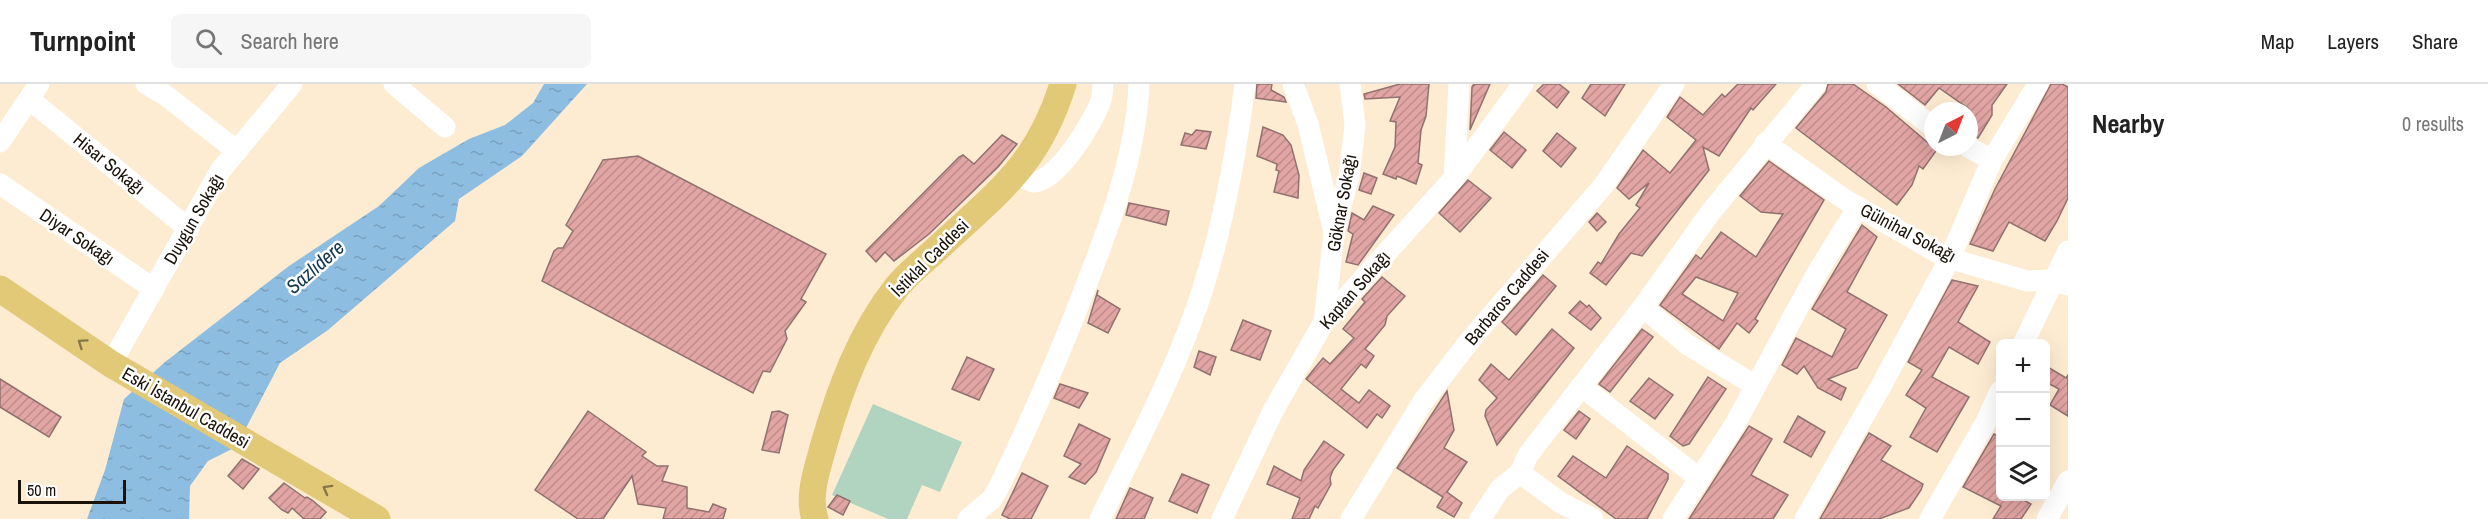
<!DOCTYPE html>
<html lang="en">
<head>
<meta charset="utf-8">
<style>
	:root { --surface:#fff; --page:#f6f6f6; --text:#222; --muted:#767676; --line:#e0e0e0 }
	body { margin:0; font-family:"Archivo Narrow",sans-serif; background:var(--page); color:var(--text) }
	.controls { position:absolute; right:18px; bottom:18px; display:grid; overflow:hidden; border-radius:9px; box-shadow:0 6px 24px #0002 }
	.controls button { width:54px; height:54px; display:grid; place-items:center; padding:0; border:0; border-bottom:2px solid var(--line); background:var(--surface); color:var(--text); font:30px sans-serif }
	.compass { position:absolute; left:1924px; top:18px; width:54px; height:54px; border-radius:50%; background:var(--surface); box-shadow:0 6px 24px #0002; rotate:42deg }
	.scale { position:absolute; left:18px; bottom:15px; width:108px; box-sizing:border-box; padding-left:6px; border:3px solid #191209; border-top:0; font-size:16px; line-height:21px; white-space:nowrap; color:#191209; -webkit-text-stroke:4px #fff; paint-order:stroke }
	.list { margin:0; padding:0; list-style:none }
	h2 { display:flex; justify-content:space-between; align-items:center; height:78px; margin:0; padding:0 24px; font-size:26px }
	h2 small { font-size:20px; font-weight:400; color:var(--muted) }
	.icon { flex:none; width:33px; height:33px; fill:none; stroke:currentColor; stroke-width:2; stroke-linecap:round; stroke-linejoin:round }
	.map { position:relative; flex:none; width:2068px; height:435px; overflow:hidden }
	header { display:flex; align-items:center; gap:36px; box-sizing:border-box; height:84px; padding:0 30px; background:var(--surface); border-bottom:2px solid var(--line) }
	header strong { font-size:28px }
	nav { display:flex; gap:33px; margin-inline-start:auto; font-size:21px }
	.search { width:420px; height:54px; background:var(--page); display:flex; align-items:center; gap:15px; box-sizing:border-box; padding:0 21px; border-radius:9px; color:var(--muted); font-size:22px }
	main { display:flex }
	aside { flex:1; background:var(--surface) }
	.map>svg:first-child { display:block }
	.green { fill:#b0d4bf }
	.water { fill:url(#water-ripples) }
	.building { fill:url(#building-hatch); stroke:#917170; stroke-width:1.5; fill-rule:evenodd }
	.lines { fill:none; stroke-linecap:round; stroke-linejoin:round }
	.minor { stroke:#fff; stroke-width:21 }
	.major { stroke:#e2c978; stroke-width:27 }
	.oneway { stroke:#887746 }
	.labels { text-anchor:middle; stroke-width:5; stroke-linejoin:round; paint-order:stroke }
	.street-label { font-size:18px; fill:#191209; stroke:#fff }
	.water-label { font-size:20px; font-style:italic; fill:#113750; stroke:#fff }
</style>
</head>
<body>
<header>
<strong>Turnpoint</strong>
<div class="search"><svg class="icon" aria-label="search" viewBox="0 0 24 24"><circle cx="10" cy="10" r="6"/><path d="M15 15l6 6"/></svg>Search here</div>
<nav><a>Map</a><a>Layers</a><a>Share</a></nav>
</header>
<main>
<div class="map">
<svg width="2068" height="435" viewBox="0 0 2068 435">
	<defs>
		<pattern id="water-ripples" width="26" height="14" patternUnits="userSpaceOnUse" patternTransform="scale(1.5)"><rect width="26" height="14" fill="#8dbde0"/><path d="M2 4q2-2 4 0t4 0M15 11q2-2 4 0t4 0" fill="none" stroke="#79a1bf"/></pattern>
		<pattern id="building-hatch" width="6" height="6" patternUnits="userSpaceOnUse" patternTransform="scale(1.5)"><rect width="6" height="6" fill="#e1a5a3"/><path d="M-1 1l2-2M0 6l6-6M5 7l2-2" fill="none" stroke="#c08d8b"/></pattern>
	</defs>
	<rect width="100%" height="100%" fill="#feecd2"/>
	<polygon class="green" points="873,320 962,358 940,408 922,401 907,435 888,435 832,411"/>
	<polygon class="water" points="544,0 587,0 522,72 459,115 455,137 328,246 280,279 236,363 208,377 190,402 189,435 87,435 105,386 124,315 165,278 289,182 379,122 419,84 469,55 505,41 533,19"/>
	<g class="building">
		<polygon points="1257,0 1272,0 1271,6 1284,13 1286,18 1256,14"/>
		<polygon points="1400,0 1429,0 1426,32 1421,46 1418,79 1422,81 1416,100 1397,92 1396,95 1383,90 1395,63 1396,38 1390,37 1400,13 1365,15 1364,10"/>
		<polygon points="1474,0 1490,0 1470,46 1472,3"/>
		<polygon points="1544,0 1559,0 1569,8 1557,24 1537,7"/>
		<polygon points="1591,0 1625,0 1605,32 1582,14"/>
		<polygon points="1738,0 1776,0 1753,26 1751,24 1719,72 1703,63 1709,86 1642,172 1631,169 1606,201 1590,189 1598,178 1601,180 1619,150 1640,124 1636,121 1649,99 1629,115 1617,104 1643,66 1670,89 1696,56 1667,33 1680,13 1703,31 1722,10 1725,13"/>
		<polygon points="1828,0 1853,0 1886,23 1933,63 1938,64 1923,85 1919,82 1912,101 1897,121 1796,44 1826,8"/>
		<polygon points="1898,0 2007,0 1992,21 1992,31 1978,54 1969,49 1969,25 1939,4 1925,21"/>
		<polygon points="2051,0 2062,0 2068,3 2068,114 2057,137 2045,157 2009,138 1993,167 1970,160 1995,105"/>
		<polygon points="1263,43 1283,51 1291,61 1299,91 1298,114 1274,108 1279,87 1276,86 1277,80 1257,72"/>
		<polygon points="1196,46 1211,48 1206,65 1181,61 1185,49 1192,51"/>
		<polygon points="1504,48 1526,66 1512,84 1490,66"/>
		<polygon points="1557,49 1576,64 1561,83 1543,67"/>
		<polygon points="1002,51 1017,60 998,83 929,150 894,177 885,168 876,178 866,167 959,73 963,71 974,80"/>
		<polygon points="638,72 826,170 801,215 806,218 785,247 787,255 770,288 763,287 753,309 542,197 554,167 558,164 563,164 573,147 566,141 603,76"/>
		<path d="M1769,77L1824,116L1755,235L1758,237L1749,249L1737,239L1719,265L1660,221L1696,171L1701,175L1721,148L1756,173L1783,130L1761,128L1740,112ZM1696,193L1738,209L1723,237L1682,210Z"/>
		<polygon points="1364,89 1377,94 1371,110 1359,106"/>
		<polygon points="1468,96 1491,114 1460,148 1439,129"/>
		<polygon points="1129,119 1169,127 1166,141 1126,131"/>
		<polygon points="1373,122 1394,131 1358,181 1346,178 1353,150 1348,147 1352,129 1364,136"/>
		<polygon points="1597,129 1606,138 1597,147 1589,138"/>
		<polygon points="1862,141 1877,153 1847,208 1887,231 1857,284 1828,295 1846,304 1841,316 1818,304 1804,282 1797,290 1782,281 1796,254 1832,273 1846,245 1812,225"/>
		<polygon points="1543,191 1556,202 1516,251 1502,238"/>
		<polygon points="1382,193 1405,212 1387,232 1385,241 1365,265 1374,272 1366,284 1361,280 1341,305 1359,319 1369,306 1390,322 1382,334 1377,330 1367,344 1306,295 1323,274 1330,280 1354,254 1343,245 1365,218 1362,215"/>
		<polygon points="1952,196 1978,202 1958,238 1990,258 1978,280 1949,263 1932,293 1969,313 1937,368 1910,353 1926,324 1906,311 1922,286 1908,278"/>
		<polygon points="1098,206 1097,211 1120,225 1108,249 1088,239"/>
		<polygon points="1580,217 1587,223 1589,221 1601,234 1591,246 1569,229"/>
		<polygon points="1243,236 1271,247 1260,276 1231,266"/>
		<polygon points="1552,245 1574,264 1497,361 1485,332 1486,326 1497,314 1479,296 1491,280 1509,296"/>
		<polygon points="1642,245 1653,253 1610,308 1599,300"/>
		<polygon points="1199,267 1216,273 1210,291 1194,283"/>
		<polygon points="967,273 994,285 979,316 952,305"/>
		<polygon points="2046,282 2066,294 2068,291 2068,332 2050,321 2059,305 2046,298"/>
		<polygon points="1708,293 1726,305 1689,360 1683,362 1670,352"/>
		<polygon points="1649,294 1673,311 1655,335 1630,317"/>
		<polygon points="0,295 61,333 49,353 0,323"/>
		<polygon points="1060,300 1088,309 1079,324 1054,314"/>
		<polygon points="1447,307 1454,346 1444,364 1467,378 1447,408 1462,419 1454,433 1437,423 1443,413 1397,384"/>
		<polygon points="588,327 646,368 642,372 657,382 668,382 662,397 687,403 687,424 709,428 713,420 726,425 723,435 663,435 666,424 638,420 632,392 603,435 578,435 535,406"/>
		<polygon points="779,327 788,331 779,369 762,366 772,328"/>
		<polygon points="1579,327 1590,335 1576,355 1564,346"/>
		<polygon points="1798,332 1825,348 1811,373 1784,358"/>
		<polygon points="1079,340 1110,355 1096,388 1085,400 1069,393 1081,380 1064,372"/>
		<polygon points="1749,342 1772,355 1751,391 1788,411 1773,435 1689,435"/>
		<polygon points="1869,349 1891,362 1881,376 1923,400 1921,406 1909,424 1879,435 1820,435"/>
		<polygon points="1994,350 2001,354 2001,412 2016,412 2031,420 2021,435 1993,435 2001,422 1963,403"/>
		<polygon points="1324,357 1344,371 1333,386 1330,394 1331,400 1318,424 1315,422 1309,435 1292,435 1300,414 1267,400 1274,382 1301,397 1304,386"/>
		<polygon points="1627,362 1668,390 1668,395 1647,435 1616,435 1558,392 1573,372 1606,394"/>
		<polygon points="242,375 259,385 243,405 228,392"/>
		<polygon points="1022,389 1048,402 1031,435 1010,435 1002,431"/>
		<polygon points="1182,390 1209,401 1197,429 1169,417"/>
		<polygon points="284,399 305,414 307,413 312,416 326,428 320,435 304,435 292,424 288,429 282,426 269,414"/>
		<polygon points="1130,404 1153,414 1144,435 1116,435"/>
		<polygon points="837,411 850,417 843,431 828,423"/>
	</g>
	<g class="lines">
		<g class="minor">
			<polyline points="146,0 165,11 237,67"/>
			<polyline points="394,0 445,43"/>
			<polyline points="1293,0 1308,40 1333,144"/>
			<polyline points="1877,0 1933,43"/>
			<polyline points="29,15 189,145"/>
			<polyline points="0,58 39,0"/>
			<polyline points="1765,59 1844,115 1945,173 2027,197 2052,196 2068,201"/>
			<polyline points="1968,63 1992,76"/>
			<path d="M1017,91L1033,98C1057,98 1092,40 1100,19C1103,13 1102,6 1103,0"/>
			<polyline points="1454,94 1459,0"/>
			<polyline points="0,100 154,205"/>
			<polyline points="1643,223 1688,261 1756,302"/>
			<polyline points="1324,238 1334,149 1349,92 1355,41 1350,0"/>
			<polyline points="2023,260 2068,167"/>
			<polyline points="111,280 220,87 292,0"/>
			<polyline points="1581,302 1700,395"/>
			<polyline points="1520,389 1561,419 1593,435"/>
			<path d="M968,435L992,415L1000,401C1032,334 1061,268 1087,199C1112,135 1136,69 1139,0"/>
			<path d="M1100,435C1132,370 1167,304 1192,236C1220,161 1235,79 1245,0"/>
			<polyline points="1222,435 1273,327 1324,238 1454,94 1523,0"/>
			<polyline points="1351,435 1424,316 1471,255 1603,102 1674,0"/>
			<polyline points="1480,435 1500,405 1520,389 1528,371 1643,223 1710,129 1816,0"/>
			<polyline points="1673,435 1734,342 1817,189 1858,123"/>
			<polyline points="1805,435 1881,302 1950,174 1992,76 2038,0"/>
			<polyline points="1930,435 1986,338 2000,307"/>
			<polyline points="2047,435 2068,397"/>
		</g>
		<g class="major">
			<polyline points="0,205 111,280 377,435"/>
			<path d="M815,435C807,411 818,383 824,360C840,305 860,250 896,204C908,189 925,176 939,163C998,108 1038,81 1063,0"/>
		</g>
	</g>
	<defs><path id="oneway-chevron" d="M-2-3.5L2.5 0L-2 3.5" fill="none" stroke-width="1.6" stroke-linecap="round" stroke-linejoin="round" transform="scale(1.5)"/></defs>
	<g class="oneway">
		<use href="#oneway-chevron" transform="translate(82 259) rotate(-145)"/>
		<use href="#oneway-chevron" transform="translate(327 405) rotate(-151)"/>
	</g>
	<g class="labels">
		<g class="street-label">
			<text transform="translate(109 80) rotate(39)" y="6">Hisar Sokağı</text>
			<text transform="translate(1342 119) rotate(-80)" y="6">Göknar Sokağı</text>
			<text transform="translate(194 135) rotate(-60)" y="6">Duygun Sokağı</text>
			<text transform="translate(1908 149) rotate(28)" y="6">Gülnihal Sokağı</text>
			<text transform="translate(77 153) rotate(34)" y="6">Diyar Sokağı</text>
			<text transform="translate(930 174) rotate(-45)" y="6">İstiklal Caddesi</text>
			<text transform="translate(1355 206) rotate(-49)" y="6">Kaptan Sokağı</text>
			<text transform="translate(1507 213) rotate(-50)" y="6">Barbaros Caddesi</text>
			<text transform="translate(186 324) rotate(30)" y="6">Eski İstanbul Caddesi</text>
		</g>
		<g class="water-label">
			<text transform="translate(315 183) rotate(-41)" y="7">Sazlıdere</text>
		</g>
	</g>
</svg>
<div class="controls">
<button>+</button>
<button>−</button>
<button><svg class="icon" aria-label="layers" viewBox="0 0 24 24"><path d="M12 4l9 5-9 5-9-5zM3 14l9 5 9-5"/></svg></button>
</div>
<svg class="compass" viewBox="-18 -18 36 36"><path d="M0-13l5 13h-10z" fill="#e53935"/><path d="M0 13l5-13h-10z" fill="#767676"/></svg>
<div class="scale">50 m</div>
</div>
<aside>
<h2>Nearby<small>0 results</small></h2>
<ul class="list">
</ul>
</aside>
</main>
</body>
</html>
